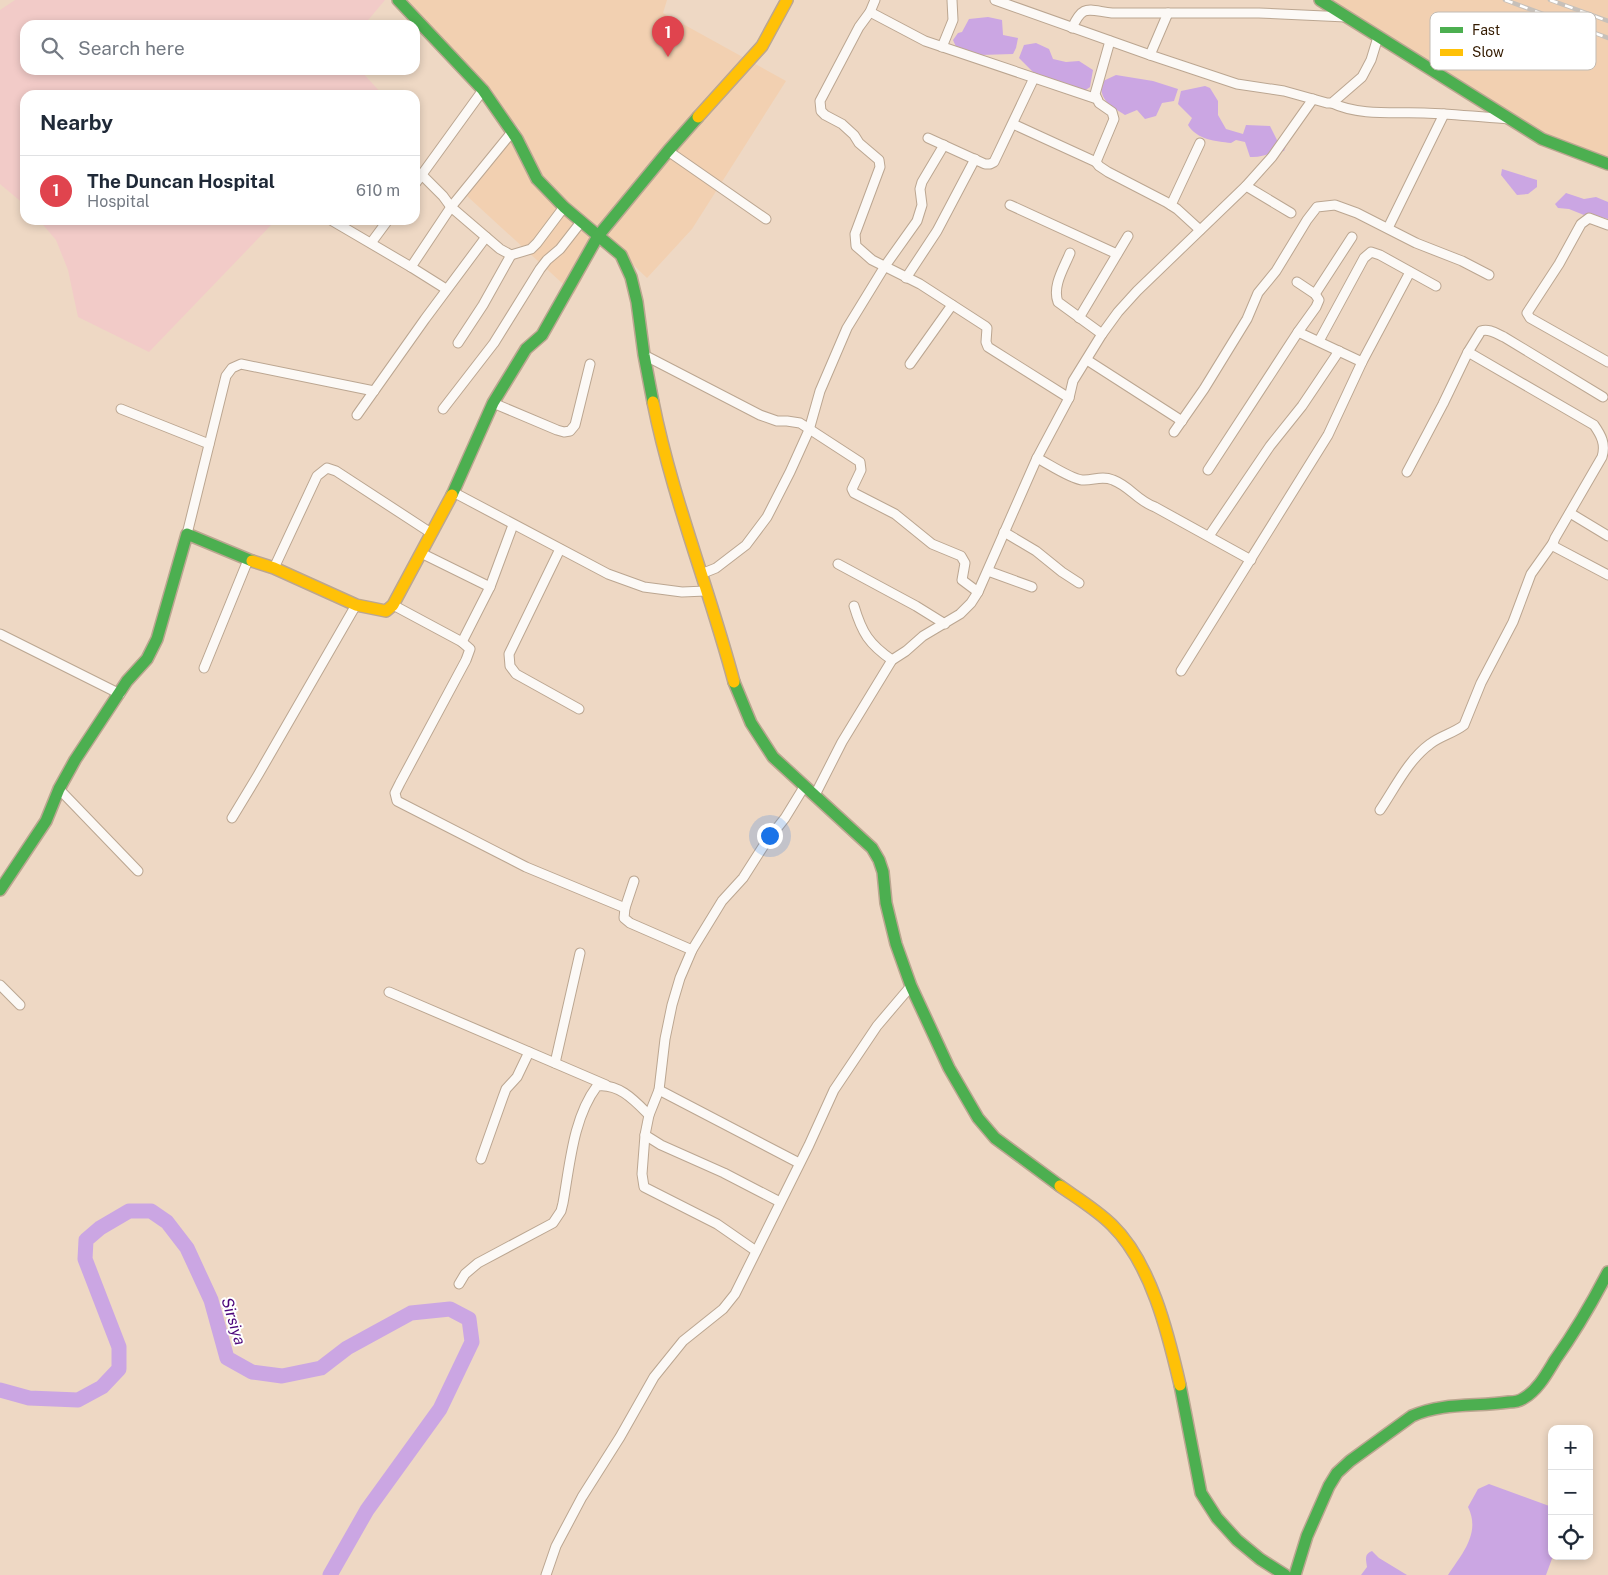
<!DOCTYPE html>
<html lang="en">
<head>
<meta charset="utf-8">
<style>
	:root { --surface:#fff; --page:#f6f6f7; --text:#1f2937; --muted:#747a83; --line:#e0e1e3; --accent:#db2777 }
	body { margin:0; font-family:"Public Sans",sans-serif; background:var(--page); color:var(--text) }
	.controls { position:absolute; right:15px; bottom:15px; display:grid; overflow:hidden; border-radius:10px; box-shadow:0 2px 8px #0003 }
	.controls button { width:45px; height:45px; display:grid; place-items:center; padding:0; border:0; border-bottom:1px solid var(--line); background:var(--surface); color:var(--text); font:25px sans-serif }
	.you { position:absolute; left:769px; top:835px; width:18px; height:18px; margin:-12px; border:4px solid #fff; border-radius:50%; background:#1a73e8; box-shadow:0 0 0 8px #1a73e833 }
	.badge { display:grid; place-items:center; width:32px; height:32px; border-radius:50%; background:var(--accent); color:#fff; font-size:16px; font-weight:700 }
	.pin { position:absolute; translate:-50% -41px; filter:drop-shadow(0 1px 2px #0008) }
	.pin::after { content:''; position:absolute; top:26px; width:18px; height:15px; background:inherit; clip-path:polygon(0 0,100% 0,50% 100%) }
	.list { margin:0; padding:0; list-style:none }
	h2 { display:flex; justify-content:space-between; align-items:center; height:65px; margin:0; padding:0 20px; font-size:21px }
	h2 small { font-size:16px; font-weight:400; color:var(--muted) }
	.list li { display:grid; grid-template-columns:32px 1fr auto; gap:15px; align-items:center; box-sizing:border-box; height:70px; padding:0 20px; border-top:1px solid var(--line) }
	.list b { display:block; font-size:19px; white-space:nowrap }
	.list p { margin:0; font-size:16px; white-space:nowrap; color:var(--muted) }
	.list em { font-size:16px; font-style:normal; color:var(--muted) }
	.icon { flex:none; width:28px; height:28px; fill:none; stroke:currentColor; stroke-width:2; stroke-linecap:round; stroke-linejoin:round }
	.map { position:relative; flex:none; width:1608px; height:1575px; overflow:hidden }
	.search { position:absolute; background:var(--surface); box-shadow:0 2px 8px #0003; left:20px; top:20px; width:400px; height:55px; display:flex; align-items:center; gap:12px; box-sizing:border-box; padding:0 18px; border-radius:15px; color:var(--muted); font-size:19px }
	.panel { position:absolute; background:var(--surface); box-shadow:0 2px 8px #0003; left:20px; top:90px; width:400px; height:135px; border-radius:15px }
	.map>svg:first-child { display:block }
	.built { fill:#f2d0b1 }
	.green { fill:#f2cbc8 }
	.water { fill:#cba6e3 }
	.lines { fill:none; stroke-linecap:round; stroke-linejoin:round }
	.river { stroke:#cba6e3; stroke-width:15 }
	.street-casing { stroke:#bba691; stroke-width:11 }
	.fast-casing { stroke:#bba691; stroke-width:14 }
	.slow-casing { stroke:#bba691; stroke-width:14 }
	.street { stroke:#fcf9f6; stroke-width:9 }
	.fast { stroke:#4caf50; stroke-width:11 }
	.slow { stroke:#ffc107; stroke-width:11 }
	.rail-casing { stroke:#c7c0b9; stroke-width:4.5 }
	.rail { stroke:#fff; stroke-width:2.5; stroke-dasharray:8; stroke-linecap:butt }
	.labels { text-anchor:middle; stroke-width:4; stroke-linejoin:round; paint-order:stroke }
	.water-label { font-size:16px; font-style:italic; fill:#4b057a; stroke:#fff }
	.key { fill:#fff; stroke:#c2bbb3; stroke-width:1 }
	.key-label { font-size:14px; fill:#341b01 }
</style>
</head>
<body>
<div class="map">
<svg width="1608" height="1575" viewBox="0 0 1608 1575">
	<rect width="100%" height="100%" fill="#eed8c4"/>
	<g class="built">
		<polygon points="404,0 667,0 663,13 786,81 692,229 647,278 604,237 574,294 467,196 520,129"/>
		<polygon points="1313,0 1608,0 1608,162 1541,137"/>
	</g>
	<g class="green">
		<polygon points="15,0 385,0 364,25 25,25 25,70 360,70 383,95 25,95 25,205 0,184 0,10"/>
		<polygon points="39,220 276,220 149,352 78,317 68,270 56,240"/>
	</g>
	<g class="water">
		<polygon points="988,17 1002,20 1003,35 1018,38 1016,48 1013,54 980,55 957,49 953,40 958,33 962,32 969,19"/>
		<polygon points="1036,43 1049,49 1053,59 1066,62 1079,61 1093,70 1090,87 1077,96 1050,78 1039,78 1019,58 1024,45"/>
		<path d="M1116,75L1153,81L1178,89L1174,101L1162,103L1156,116L1145,119L1137,110L1125,115C1111,106 1100,102 1101,82Z"/>
		<path d="M1205,86L1210,88L1218,101V115L1226,129L1243,134L1246,125L1270,126L1278,142L1286,146L1284,151C1271,152 1262,158 1250,157L1245,142L1236,140L1231,143C1216,141 1197,140 1188,125L1192,118L1178,104L1181,91Z"/>
		<polygon points="1502,169 1537,180 1537,187 1528,194 1517,195 1501,175"/>
		<polygon points="1566,193 1584,199 1596,197 1608,202 1608,219 1590,214 1584,215 1569,209 1558,208 1555,204"/>
		<path d="M1489,1484L1552,1507V1556H1553L1546,1575H1448C1462,1554 1481,1533 1468,1507L1478,1489Z"/>
		<path d="M1372,1551L1379,1558L1407,1575H1361L1367,1567C1366,1559 1364,1554 1372,1551Z"/>
	</g>
	<g class="lines">
		<polyline class="river" points="0,1390 29,1398 78,1400 102,1387 119,1369 119,1347 85,1259 86,1240 100,1228 129,1211 151,1211 167,1222 187,1248 211,1300 227,1358 252,1372 282,1376 321,1368 347,1348 411,1313 450,1309 469,1319 472,1342 440,1409 367,1510 330,1575"/>
		<defs>
			<g id="street">
				<polyline points="875,0 870,12 859,27 820,101 821,111 825,115 842,124 854,135 859,143 879,160 880,167 855,234 856,246 872,260 920,284 985,326 987,328 986,342 988,347 1069,398"/>
				<polyline points="995,0 1150,55 1237,84 1284,91 1327,103 1332,103 1362,77 1371,60 1378,37"/>
				<polyline points="870,12 925,41 1097,99"/>
				<path d="M1072,28C1083,4 1087,10 1112,13H1259L1346,17"/>
				<polyline points="1110,41 1095,94 1099,103 1112,112 1114,119 1096,162 1099,166 1108,172 1166,202 1177,209 1200,230"/>
				<polyline points="942,47 953,20 952,0"/>
				<polyline points="1150,55 1168,13"/>
				<path d="M1332,103C1359,116 1395,112 1424,113C1452,114 1481,117 1509,119"/>
				<polyline points="1013,124 1096,162"/>
				<polyline points="928,138 985,164 990,164 994,162 1034,78"/>
				<polyline points="668,151 766,219"/>
				<polyline points="422,175 443,196 451,207 500,249 511,255 483,305 458,343"/>
				<polyline points="415,184 483,90"/>
				<polyline points="1246,186 1291,213"/>
				<polyline points="1010,205 1117,254"/>
				<polyline points="1171,205 1200,143"/>
				<polyline points="331,220 411,267 451,207 512,132"/>
				<polyline points="1608,225 1589,218 1581,224 1559,264 1527,313 1530,318 1608,362"/>
				<polyline points="1388,228 1444,114"/>
				<polyline points="371,243 388,220"/>
				<path d="M1070,253C1064,268 1052,286 1058,302L1102,334"/>
				<polyline points="511,255 531,249 537,243 564,207"/>
				<polyline points="411,267 446,289"/>
				<polyline points="906,278 937,231 975,159"/>
				<polyline points="1315,294 1352,237"/>
				<polyline points="1079,318 1128,236"/>
				<polyline points="1298,332 1362,362"/>
				<polyline points="1319,341 1364,258 1371,252 1380,255 1436,286"/>
				<path d="M1468,352L1594,425C1601,435 1606,444 1602,457L1555,538L1553,543L1555,547L1608,575"/>
				<polyline points="644,355 760,415 777,421 787,421 800,423 860,462 861,470 852,489 854,493 895,514 932,544 961,556 965,563 962,580 978,592"/>
				<polyline points="1087,360 1182,421"/>
				<polyline points="910,364 952,305"/>
				<polyline points="493,403 557,430 564,432 570,431 575,425 590,364"/>
				<polyline points="121,409 209,444"/>
				<polyline points="443,409 494,343 540,269 547,260 560,249 581,222"/>
				<polyline points="357,415 425,319 486,237"/>
				<polyline points="1174,432 1204,389 1247,319 1258,293 1276,271 1307,220 1317,207 1335,205 1357,213 1416,243 1462,261 1489,275"/>
				<path d="M1037,458C1049,464 1069,478 1082,480C1093,481 1101,475 1113,480C1131,487 1136,500 1155,507L1251,560"/>
				<polyline points="1208,470 1298,332 1316,307 1319,300 1315,294 1297,282"/>
				<path d="M1407,472L1443,404L1468,352L1481,331C1489,328 1497,334 1504,337L1603,397"/>
				<polyline points="453,492 608,574 644,587 682,592 706,591"/>
				<polyline points="1570,513 1608,536"/>
				<polyline points="1004,532 1036,551 1062,572 1079,583"/>
				<polyline points="187,534 226,376 232,368 241,364 374,391"/>
				<polyline points="1209,536 1270,446 1302,406 1339,351"/>
				<polyline points="560,549 509,654 510,666 516,674 579,709"/>
				<polyline points="421,553 490,587"/>
				<polyline points="838,564 916,606 945,624"/>
				<polyline points="274,568 317,476 327,468 336,471 431,533"/>
				<polyline points="988,571 1032,587"/>
				<polyline points="701,574 716,568 746,545 767,517 790,472 809,430 820,391 847,328 885,266 917,221 922,205 920,189 922,182 944,145"/>
				<polyline points="393,605 462,642 470,649 466,660 400,783 395,793 397,801 526,867 625,908"/>
				<path d="M854,606C862,633 869,644 892,660"/>
				<polyline points="0,634 120,694"/>
				<polyline points="462,642 490,587 513,525"/>
				<polyline points="204,668 248,560"/>
				<polyline points="1181,671 1328,435 1362,362 1410,272"/>
				<polyline points="59,789 138,871"/>
				<polyline points="815,795 842,742 892,660 906,651 923,636 960,614 971,603 978,592 1037,458 1069,398 1073,381 1102,334 1118,312 1137,291 1246,186 1272,157 1313,99"/>
				<path d="M1380,810C1395,788 1408,760 1430,744C1440,736 1454,733 1464,725L1481,683L1513,622L1531,574L1553,543"/>
				<polyline points="232,818 258,775 356,605"/>
				<polyline points="634,881 625,908 624,918 630,923 692,950"/>
				<polyline points="0,985 20,1005"/>
				<polyline points="389,992 606,1085"/>
				<polyline points="555,1063 580,953"/>
				<polyline points="659,1090 799,1163"/>
				<polyline points="645,1135 642,1174 644,1187 717,1224 756,1251"/>
				<polyline points="481,1159 503,1097 506,1089 517,1077 529,1052"/>
				<polyline points="780,1202 724,1173 661,1145 645,1135 649,1115 659,1090 665,1039 672,1005 680,978 692,950 722,901 743,878 766,842 785,818 804,787"/>
				<path d="M459,1284L465,1274L478,1263L553,1223L561,1211L563,1203C570,1164 573,1118 597,1086C619,1083 635,1101 649,1115"/>
				<polyline points="546,1575 556,1546 582,1497 620,1437 654,1377 683,1341 723,1309 735,1294 809,1145 834,1090 877,1026 911,986"/>
			</g>
			<g id="fast">
				<polyline points="398,0 483,90 517,139 537,179 564,207 621,255 631,277 637,302 644,355 653,402"/>
				<polyline points="1320,0 1542,139 1608,164"/>
				<polyline points="452,495 493,403 526,349 542,335 598,236 668,151 698,117"/>
				<polyline points="734,682 751,723 773,757 872,848 879,860 883,872 886,903 896,944 911,986 949,1068 978,1118 995,1138 1060,1186"/>
				<polyline points="0,890 46,821 59,789 75,760 127,681 147,659 157,639 187,534 252,561"/>
				<polyline points="1180,1385 1201,1493 1217,1518 1237,1540 1260,1559 1285,1575"/>
				<path d="M1295,1575L1307,1536L1329,1486L1337,1473L1350,1461L1412,1416C1443,1402 1476,1407 1509,1402C1514,1402 1520,1401 1524,1398C1538,1390 1547,1373 1555,1360C1575,1332 1592,1303 1608,1272"/>
			</g>
			<g id="slow">
				<polyline points="698,117 762,46 787,0"/>
				<path d="M653,402C672,497 709,588 734,682"/>
				<polyline points="252,561 274,568 356,605 386,611 393,605 452,495"/>
				<path d="M1060,1186C1077,1198 1097,1210 1112,1225C1151,1263 1168,1333 1180,1385"/>
			</g>
		</defs>
		<use href="#street" class="street-casing"/>
		<use href="#fast" class="fast-casing"/>
		<use href="#slow" class="slow-casing"/>
		<use href="#street" class="street"/>
		<use href="#fast" class="fast"/>
		<use href="#slow" class="slow"/>
		<defs>
			<g id="rail">
				<polyline points="1505,0 1608,38"/>
				<polyline points="1550,0 1608,21"/>
			</g>
		</defs>
		<use href="#rail" class="rail-casing"/>
		<use href="#rail" class="rail"/>
	</g>
	<g class="labels">
		<g class="water-label">
			<text transform="translate(234 1321) rotate(73)" y="6">Sirsiya</text>
		</g>
	</g>
	<rect x="1430" y="12" width="166" height="58" rx="8" class="key"/>
	<rect x="1440" y="27" width="23" height="6" fill="#4caf50"/>
	<rect x="1440" y="49" width="23" height="7" fill="#ffc107"/>
	<g class="key-label">
		<text x="1472" y="35">Fast</text>
		<text x="1472" y="57">Slow</text>
	</g>
</svg>
<div class="controls">
<button>+</button>
<button>−</button>
<button><svg class="icon" aria-label="locate" viewBox="0 0 24 24"><circle cx="12" cy="12" r="6"/><path d="M12 2v4M12 18v4M2 12h4M18 12h4"/></svg></button>
</div>
<div class="you"></div>
<div class="pin badge" style="left:668px;top:57px;background:#e0444e">1</div>
<div class="search"><svg class="icon" aria-label="search" viewBox="0 0 24 24"><circle cx="10" cy="10" r="6"/><path d="M15 15l6 6"/></svg>Search here</div>
<section class="panel">
<h2>Nearby<small></small></h2>
<ul class="list">
<li><span class="badge" style="background:#e0444e">1</span><div><b>The Duncan Hospital</b><p>Hospital</p></div><em>610 m</em></li>
</ul>
</section>
</div>
</body>
</html>
